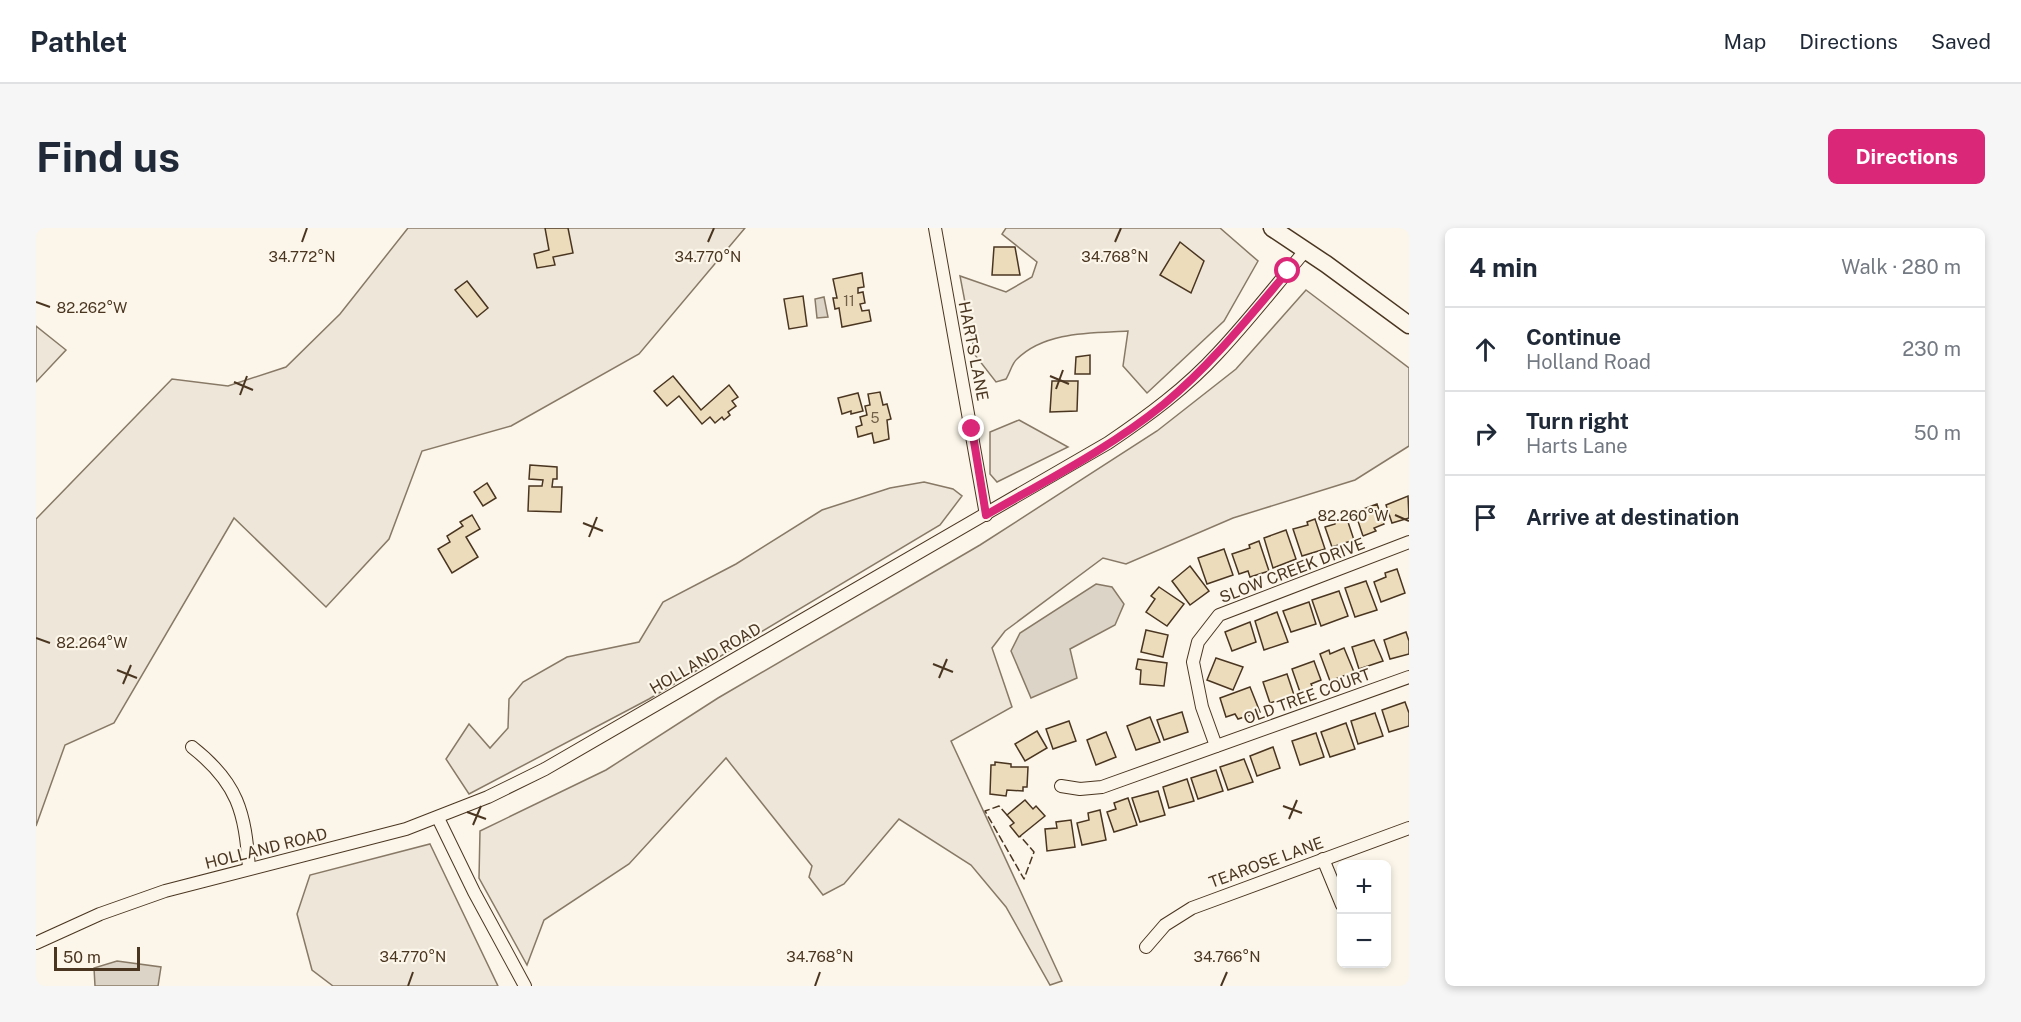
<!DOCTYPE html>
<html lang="en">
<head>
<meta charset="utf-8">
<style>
	:root { --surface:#fff; --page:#f6f6f7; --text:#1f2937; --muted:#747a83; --line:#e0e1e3; --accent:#db2777 }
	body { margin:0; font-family:"Public Sans",sans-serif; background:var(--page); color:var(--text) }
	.controls { position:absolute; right:18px; bottom:18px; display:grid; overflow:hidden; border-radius:9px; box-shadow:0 3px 9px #0003 }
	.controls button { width:54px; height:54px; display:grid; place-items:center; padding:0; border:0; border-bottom:2px solid var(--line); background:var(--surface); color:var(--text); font:30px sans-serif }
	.scale { position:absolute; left:18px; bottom:15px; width:86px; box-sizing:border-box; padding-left:6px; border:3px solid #4a3520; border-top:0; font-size:16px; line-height:21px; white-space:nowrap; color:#4a3520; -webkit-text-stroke:4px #fbf6e9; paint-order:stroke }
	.stop { position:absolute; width:18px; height:18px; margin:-14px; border:4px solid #db2777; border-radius:50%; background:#fff }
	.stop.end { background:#db2777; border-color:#fff; box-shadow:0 2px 6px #0008 }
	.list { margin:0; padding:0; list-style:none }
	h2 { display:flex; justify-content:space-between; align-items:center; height:78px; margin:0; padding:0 24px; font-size:26px }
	h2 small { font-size:20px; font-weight:400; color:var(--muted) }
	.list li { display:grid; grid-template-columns:39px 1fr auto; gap:18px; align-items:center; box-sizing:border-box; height:84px; padding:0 24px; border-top:2px solid var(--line) }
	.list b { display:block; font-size:22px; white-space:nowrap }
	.list p { margin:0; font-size:20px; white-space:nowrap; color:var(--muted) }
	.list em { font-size:20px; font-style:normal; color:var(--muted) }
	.icon { flex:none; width:33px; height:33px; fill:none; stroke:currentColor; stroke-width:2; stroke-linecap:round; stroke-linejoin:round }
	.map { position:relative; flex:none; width:1373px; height:758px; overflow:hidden; border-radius:9px }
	header { display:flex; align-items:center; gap:36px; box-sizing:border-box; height:84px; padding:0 30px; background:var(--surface); border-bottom:2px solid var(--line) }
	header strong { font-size:28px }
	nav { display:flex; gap:33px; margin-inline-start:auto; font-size:21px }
	.intro { display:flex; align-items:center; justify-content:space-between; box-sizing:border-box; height:144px; padding:0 36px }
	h1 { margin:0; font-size:42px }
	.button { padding:15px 27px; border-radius:9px; background:var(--accent); color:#fff; font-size:21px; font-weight:700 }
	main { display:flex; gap:36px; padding:0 36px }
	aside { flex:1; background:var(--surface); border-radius:9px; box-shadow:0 3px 9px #0003 }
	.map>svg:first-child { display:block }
	.green { fill:#ede6d9; stroke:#887966; stroke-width:1.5 }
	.water { fill:#dcd4c6; stroke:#887966; stroke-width:1.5 }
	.building { fill:#ecdcbc; stroke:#4a3520; stroke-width:1.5 }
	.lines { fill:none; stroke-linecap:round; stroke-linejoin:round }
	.minor-casing { stroke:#4a3520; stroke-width:14 }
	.major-casing { stroke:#4a3520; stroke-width:19 }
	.minor { stroke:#fbf6e9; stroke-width:12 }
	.major { stroke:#fbf6e9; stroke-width:16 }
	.fence { stroke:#4a3520; stroke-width:1.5; stroke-dasharray:8 3; stroke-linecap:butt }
	.route { stroke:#db2777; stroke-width:8 }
	.ticks { fill:none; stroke:#4a3520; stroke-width:2 }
	.labels { text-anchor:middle; stroke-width:4.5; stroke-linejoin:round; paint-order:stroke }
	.number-label { font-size:14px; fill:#725f47 }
	.street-label { font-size:16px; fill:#4a3520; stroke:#fbf6e9 }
	.ticks-label { font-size:15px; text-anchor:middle; fill:#4a3520; stroke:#fbf6e9; stroke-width:4.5; stroke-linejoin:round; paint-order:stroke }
</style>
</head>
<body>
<header>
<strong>Pathlet</strong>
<nav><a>Map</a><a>Directions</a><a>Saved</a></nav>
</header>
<div class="intro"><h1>Find us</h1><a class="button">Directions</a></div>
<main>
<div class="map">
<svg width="1373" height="758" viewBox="0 0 1373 758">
	<rect width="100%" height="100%" fill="#fbf6e9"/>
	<g class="green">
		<polygon points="372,0 709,0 603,126 475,198 386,223 353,311 290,379 198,290 78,495 29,517 0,598 0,291 136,151 192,158 250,139 304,86"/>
		<path d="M970,0H1184L1222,33L1188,93L1111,165L1087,138L1092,103C1056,105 1009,103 981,131C976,135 974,145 970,151L960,154L939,127L924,48L970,64L996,49L1001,34L966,6Z"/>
		<polygon points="1270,62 1373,140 1373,218 1319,252 1197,290 1090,336 1067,330 969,403 956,420 976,479 915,513 1026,753 1014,757 970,679 935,637 863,591 808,656 787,667 773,649 776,638 690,530 593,636 508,692 491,737 443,650 444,603 570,542 682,470 944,317 1121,203 1200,141"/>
		<polygon points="0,98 30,122 0,154"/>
		<polygon points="983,192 1032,219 961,254 954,246 954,204"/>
		<polygon points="888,254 917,261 926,268 904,297 613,471 433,566 410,531 433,496 454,520 472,500 473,471 487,454 531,429 603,414 627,374 700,336 786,282 854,260"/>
		<polygon points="394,616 462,758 297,758 276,742 261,686 274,647"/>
	</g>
	<g class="water">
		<polygon points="788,69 792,89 781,90 779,71"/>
		<polygon points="1060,356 1076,359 1088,376 1079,397 1034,421 1041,450 995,470 975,423 984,405"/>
		<polygon points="81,733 125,739 122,758 59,758 58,740"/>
	</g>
	<g class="building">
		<polygon points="509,0 532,0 537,25 517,29 519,37 501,40 498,26 513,22"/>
		<polygon points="1144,14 1168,33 1155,65 1124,47"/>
		<polygon points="958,19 979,19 984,47 956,47"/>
		<polygon points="826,45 828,59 822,60 822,65 827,64 829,75 824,76 826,83 833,82 835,93 806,99 803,80 799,81 797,70 801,70 797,51"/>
		<polygon points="431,53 452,80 441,89 419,62"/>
		<polygon points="767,68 771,98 753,101 748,71"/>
		<polygon points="1054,127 1054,146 1039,146 1040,129"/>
		<polygon points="637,148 665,182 693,157 702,169 696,173 700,178 692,184 694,187 688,192 686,189 679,195 674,189 666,196 643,168 631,178 618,163"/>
		<polygon points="1016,153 1042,153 1041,183 1014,184"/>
		<polygon points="844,164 847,177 851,176 855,191 851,192 853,211 838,215 836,205 822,209 820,199 826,197 824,189 831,187 829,178 834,177 832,166"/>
		<polygon points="822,165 827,183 815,186 815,183 806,186 802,170"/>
		<polygon points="494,237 521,239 521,251 517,251 516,259 526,259 525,284 492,283 493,258 506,258 507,252 493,251"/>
		<polygon points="451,255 460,270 447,278 438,264"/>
		<polygon points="1372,268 1373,290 1356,295 1350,277"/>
		<polygon points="1341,276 1348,296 1338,300 1340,303 1327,308 1319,284"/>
		<polygon points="436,287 444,301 430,309 442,329 416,345 402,321 414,314 411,308 427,298 424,294"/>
		<polygon points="1310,288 1318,312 1296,319 1289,299 1299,296 1299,293"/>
		<polygon points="1279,291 1289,321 1266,328 1257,301 1272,297 1271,294"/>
		<polygon points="1250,302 1260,331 1237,340 1228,310"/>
		<polygon points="1223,313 1233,343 1214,349 1212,343 1203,346 1196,326 1214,320 1213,317"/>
		<polygon points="1188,321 1197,347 1171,356 1162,330"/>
		<polygon points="1154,338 1173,363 1154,377 1136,353"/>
		<polygon points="1361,341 1369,365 1345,374 1338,354 1350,349 1349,345"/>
		<polygon points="1330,353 1341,382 1319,389 1309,360"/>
		<polygon points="1123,359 1148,376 1131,398 1110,384 1119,371 1115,368"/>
		<polygon points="1303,363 1312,388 1285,398 1276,372"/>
		<polygon points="1273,374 1280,396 1255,404 1247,383"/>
		<polygon points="1241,384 1252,414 1228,422 1219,393"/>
		<polygon points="1214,394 1220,414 1196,423 1189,404"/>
		<polygon points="1110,402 1132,407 1127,429 1105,424"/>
		<polygon points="1370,404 1373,413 1373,426 1354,431 1348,412"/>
		<polygon points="1338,412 1347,433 1323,441 1316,419"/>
		<polygon points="1308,420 1318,444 1294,453 1284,426 1293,422 1294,426"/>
		<polygon points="1180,430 1207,439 1197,462 1171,452"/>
		<polygon points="1102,431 1131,435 1128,458 1104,456 1105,442 1100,441"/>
		<polygon points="1278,433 1285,452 1275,456 1277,460 1264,464 1256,441"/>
		<polygon points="1251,446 1258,467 1234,475 1227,454"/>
		<polygon points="1214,459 1224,484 1202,491 1199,486 1190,489 1184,470"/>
		<polygon points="1369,474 1373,485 1373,498 1353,504 1346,482"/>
		<polygon points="1146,484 1152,504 1128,512 1121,492"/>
		<polygon points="1339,485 1347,508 1322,516 1315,493"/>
		<polygon points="1114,489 1124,514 1100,522 1091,498"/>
		<polygon points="1033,493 1040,513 1017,521 1010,501"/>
		<polygon points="1310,495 1319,521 1294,529 1285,504"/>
		<polygon points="1001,503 1011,520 989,533 979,516"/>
		<polygon points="1070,504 1080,529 1060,537 1051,512"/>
		<polygon points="1280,505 1288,529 1264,537 1256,513"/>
		<polygon points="1237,519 1244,540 1221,548 1214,528"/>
		<polygon points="1208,531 1217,554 1192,562 1184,539"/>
		<polygon points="959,534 975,536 975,539 992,539 991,559 987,559 987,563 971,562 970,568 954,566 955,537 959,537"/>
		<polygon points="1180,542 1187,563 1162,571 1155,550"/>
		<polygon points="1151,551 1158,573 1133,580 1127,559"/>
		<polygon points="1122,563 1129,587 1104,594 1096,570"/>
		<polygon points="1092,570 1101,597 1078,604 1071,584 1080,581 1078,575"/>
		<polygon points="989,572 997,581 1000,578 1009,588 983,609 974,598 978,595 971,587"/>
		<polygon points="1064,582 1070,612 1046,617 1041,595 1053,592 1052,585"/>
		<polygon points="1035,592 1039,619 1011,623 1009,601 1021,600 1020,594"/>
	</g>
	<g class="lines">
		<defs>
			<g id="minor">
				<polyline points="899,0 950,287"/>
				<polyline points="1180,518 1166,479 1157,434 1162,414 1183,387 1373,314"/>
				<path d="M156,519C202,555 209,584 213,640"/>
				<polyline points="1025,558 1044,561 1066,559 1373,449"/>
				<polyline points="402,590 438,664 489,758"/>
				<polyline points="1287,631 1306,677"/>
				<path d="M0,715L64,686L129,663L370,601L452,569L509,541L1072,215C1112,188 1150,160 1182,125C1213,92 1240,57 1269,23"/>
				<polyline points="1110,719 1129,697 1156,680 1373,600"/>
			</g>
			<polyline id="major" points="1236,0 1290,36 1373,97"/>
		</defs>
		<use href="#minor" class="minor-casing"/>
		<use href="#major" class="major-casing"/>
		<use href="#minor" class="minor"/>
		<use href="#major" class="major"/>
		<polyline class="fence" points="971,587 963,578 949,583 988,651 998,624 984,608"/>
	</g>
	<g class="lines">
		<path class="route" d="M936,201L950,287C1011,252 1074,220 1128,176C1175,137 1213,89 1252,43"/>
	</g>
	<path class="ticks" d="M266,14L271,0M672,14L678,0M1079,14L1085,0M0,74L14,79M1014,148L1033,156M198,154L217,162M1020,161L1027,142M204,167L211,148M1359,287L1373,293M547,295L567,303M553,309L561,289M0,410L14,415M897,436L917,444M81,442L101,450M903,450L911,431M87,456L95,437M1247,578L1266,585M431,584L450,591M1253,591L1261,572M437,597L445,578M372,758L377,744M779,758L784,744M1185,758L1191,744"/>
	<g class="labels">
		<g class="number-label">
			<text x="813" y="78">11</text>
			<text x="839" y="195">5</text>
		</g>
		<g class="street-label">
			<text transform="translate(938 123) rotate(79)" y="6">HARTS LANE</text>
			<text transform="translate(1256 342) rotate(-21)" y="6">SLOW CREEK DRIVE</text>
			<text transform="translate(669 430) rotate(-30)" y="6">HOLLAND ROAD</text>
			<text transform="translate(1271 468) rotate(-20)" y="6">OLD TREE COURT</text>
			<text transform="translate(230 620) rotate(-14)" y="6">HOLLAND ROAD</text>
			<text transform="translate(1230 634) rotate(-20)" y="6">TEAROSE LANE</text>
		</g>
	</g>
	<g class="ticks-label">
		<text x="266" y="34">34.772°N</text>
		<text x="672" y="34">34.770°N</text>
		<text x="1079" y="34">34.768°N</text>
		<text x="56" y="85">82.262°W</text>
		<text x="1317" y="293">82.260°W</text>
		<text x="56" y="420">82.264°W</text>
		<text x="377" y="734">34.770°N</text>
		<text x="784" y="734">34.768°N</text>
		<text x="1191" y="734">34.766°N</text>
	</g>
</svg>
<div class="controls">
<button>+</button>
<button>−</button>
</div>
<div class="scale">50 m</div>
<div class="stop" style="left:1252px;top:43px"></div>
<div class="stop end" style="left:936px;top:201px"></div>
</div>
<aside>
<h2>4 min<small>Walk · 280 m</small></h2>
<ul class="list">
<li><svg class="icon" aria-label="ahead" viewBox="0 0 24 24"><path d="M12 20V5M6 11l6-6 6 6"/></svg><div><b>Continue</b><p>Holland Road</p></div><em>230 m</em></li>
<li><svg class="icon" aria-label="right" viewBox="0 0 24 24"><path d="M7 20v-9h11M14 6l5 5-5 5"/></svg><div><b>Turn right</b><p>Harts Lane</p></div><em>50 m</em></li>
<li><svg class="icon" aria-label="arrive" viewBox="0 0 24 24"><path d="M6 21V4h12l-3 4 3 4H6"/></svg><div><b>Arrive at destination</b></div></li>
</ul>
</aside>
</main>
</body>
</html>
